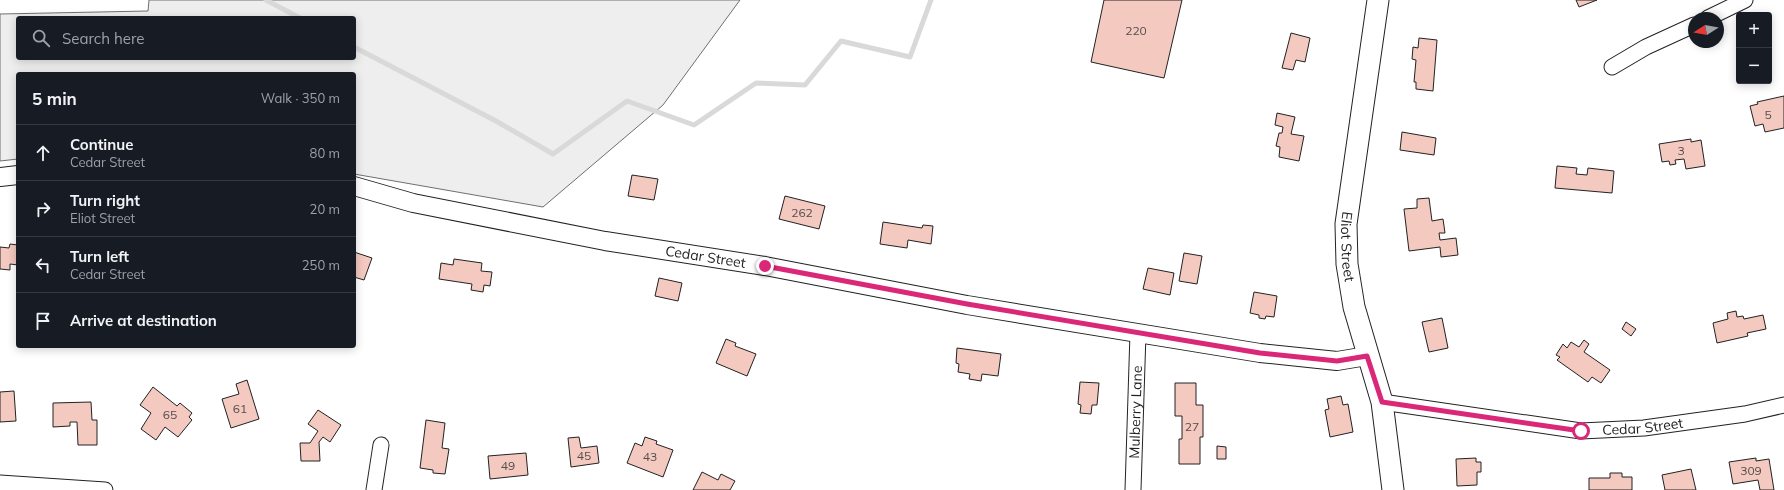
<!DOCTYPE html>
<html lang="en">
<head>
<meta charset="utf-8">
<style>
	:root { --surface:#171b24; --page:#242831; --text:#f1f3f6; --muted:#9ea1a6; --line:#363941 }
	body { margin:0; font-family:Mulish,sans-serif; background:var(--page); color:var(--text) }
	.controls { position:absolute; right:12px; top:12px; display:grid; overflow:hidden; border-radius:4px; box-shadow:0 2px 10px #0003 }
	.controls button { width:36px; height:36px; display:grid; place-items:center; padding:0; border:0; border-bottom:1px solid var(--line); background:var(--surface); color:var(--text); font:20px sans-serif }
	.compass { position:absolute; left:1688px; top:12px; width:36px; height:36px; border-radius:50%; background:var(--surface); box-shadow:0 2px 10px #0003; rotate:259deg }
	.stop { position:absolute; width:12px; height:12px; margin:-9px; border:3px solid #db2777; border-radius:50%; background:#fff }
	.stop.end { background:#db2777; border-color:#fff; box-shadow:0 1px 4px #0008 }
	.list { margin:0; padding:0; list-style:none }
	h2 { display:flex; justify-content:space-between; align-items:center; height:52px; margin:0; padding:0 16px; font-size:17px }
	h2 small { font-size:13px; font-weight:400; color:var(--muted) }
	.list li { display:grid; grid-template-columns:26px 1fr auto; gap:12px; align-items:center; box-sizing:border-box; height:56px; padding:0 16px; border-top:1px solid var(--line) }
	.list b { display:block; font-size:15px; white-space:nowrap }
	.list p { margin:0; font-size:13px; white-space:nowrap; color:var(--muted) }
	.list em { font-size:13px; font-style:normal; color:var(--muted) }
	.icon { flex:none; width:22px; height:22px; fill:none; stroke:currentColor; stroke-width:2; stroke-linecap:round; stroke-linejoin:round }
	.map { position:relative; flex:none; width:1784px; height:490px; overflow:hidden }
	.search { position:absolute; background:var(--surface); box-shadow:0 2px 10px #0003; left:16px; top:16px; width:340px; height:44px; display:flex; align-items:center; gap:10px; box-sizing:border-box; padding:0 14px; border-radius:4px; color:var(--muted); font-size:15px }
	.panel { position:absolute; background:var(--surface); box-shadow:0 2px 10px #0003; left:16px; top:72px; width:340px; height:276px; border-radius:4px }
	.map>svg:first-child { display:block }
	.green { fill:#eee; stroke:#6f6f6f; fill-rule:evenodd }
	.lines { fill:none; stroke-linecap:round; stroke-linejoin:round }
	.stream { stroke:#d9d9d9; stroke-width:5 }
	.building { fill:#f3c9c0; stroke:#222 }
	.minor-casing { stroke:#222; stroke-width:17 }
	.tertiary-casing { stroke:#222; stroke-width:20 }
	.secondary-casing { stroke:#222; stroke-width:23 }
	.minor { stroke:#fff; stroke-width:15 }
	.tertiary { stroke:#fff; stroke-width:18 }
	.secondary { stroke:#fff; stroke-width:21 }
	.route { stroke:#db2777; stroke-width:5 }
	.labels { text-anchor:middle; stroke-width:3; stroke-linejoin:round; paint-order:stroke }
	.number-label { font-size:12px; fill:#564c4a }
	.street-label { font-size:14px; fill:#222; stroke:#fff }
</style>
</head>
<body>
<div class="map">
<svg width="1784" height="490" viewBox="0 0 1784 490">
	<rect width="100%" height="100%" fill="#fff"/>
	<path class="green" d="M149,0H740L663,105L543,207L354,174V74H18V159L0,161V14L148,11ZM18,18H354V58H18Z"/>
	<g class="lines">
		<g class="stream">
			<polyline points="266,0 300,18"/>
			<polyline points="354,47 496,121 553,154 627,101 694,125 756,83 805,85 841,41 910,57 931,0"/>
		</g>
	</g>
	<g class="building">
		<polygon points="1104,0 1182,0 1164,78 1091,62"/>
		<polygon points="1576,0 1597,0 1579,7"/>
		<polygon points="1291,33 1310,38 1305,62 1296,60 1293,70 1282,68"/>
		<polygon points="1419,38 1437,40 1433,91 1416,89 1416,82 1414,82 1416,60 1412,59 1413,47 1418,48"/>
		<polygon points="1784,96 1784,128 1765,132 1763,124 1755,126 1750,106 1758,104 1757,102"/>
		<polygon points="1277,113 1295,117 1291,134 1304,136 1299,161 1279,157 1280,147 1276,146 1279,133 1282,133 1283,127 1275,125"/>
		<polygon points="1402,132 1436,138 1434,155 1400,150"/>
		<polygon points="1691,139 1691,142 1701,140 1705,166 1686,169 1684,159 1675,160 1676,164 1670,165 1669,161 1662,162 1659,144"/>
		<polygon points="1557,166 1577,168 1576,174 1587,175 1588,168 1614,171 1612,193 1555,188"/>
		<polygon points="632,175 658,179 654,200 628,196"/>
		<polygon points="785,196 825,206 819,229 779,219"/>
		<polygon points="1429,198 1432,221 1443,219 1445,233 1439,233 1440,240 1456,238 1458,255 1441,257 1440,247 1409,251 1404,209 1417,208 1417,199"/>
		<polygon points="883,222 922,228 923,225 933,226 931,244 908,240 907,248 880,244"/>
		<polygon points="10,244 18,245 18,265 10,264 10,270 0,269 0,247 9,248"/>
		<polygon points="354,252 372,258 364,280 354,277"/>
		<polygon points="1184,253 1202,256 1197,284 1179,281"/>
		<polygon points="454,259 482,263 481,271 492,272 490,286 484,285 483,292 471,290 472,284 439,279 441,263 453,265"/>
		<polygon points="1148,268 1174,273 1170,295 1143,289"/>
		<polygon points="659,278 682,283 678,301 655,296"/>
		<polygon points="1254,292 1277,296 1274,317 1266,316 1265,319 1259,318 1259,315 1250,313"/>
		<polygon points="1736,311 1737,317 1743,316 1744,319 1763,315 1766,329 1747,333 1748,336 1717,343 1713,323 1728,319 1727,313"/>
		<polygon points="1442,318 1448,348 1429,352 1422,322"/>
		<polygon points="1626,322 1636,329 1631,336 1622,329"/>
		<polygon points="726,339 736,343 735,346 756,354 747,376 716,363"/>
		<polygon points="1584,340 1589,344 1584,352 1610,370 1601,383 1592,377 1588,382 1557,360 1560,357 1556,355 1563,344 1567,348 1571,342 1579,347"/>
		<polygon points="957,348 1001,354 998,376 982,374 981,381 969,379 970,374 958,372 959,364 956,363"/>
		<polygon points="247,380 259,419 231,428 222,399 239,394 236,384"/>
		<polygon points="1080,382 1099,383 1097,405 1092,405 1091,414 1080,413 1081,405 1078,404"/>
		<polygon points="1175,383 1196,383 1196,405 1203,405 1203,437 1200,437 1200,464 1179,464 1179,439 1182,439 1182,416 1175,416"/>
		<polygon points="153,387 177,406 180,403 192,413 189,417 192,420 178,437 165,427 156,440 141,429 151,413 140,405"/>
		<polygon points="14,391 16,421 0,422 0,392"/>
		<polygon points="1341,396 1343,405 1348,404 1353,432 1330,437 1325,410 1329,409 1327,399"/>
		<polygon points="91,402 92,420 97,420 97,445 78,445 77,422 70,422 70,426 53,427 53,403"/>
		<polygon points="318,410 341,425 330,442 323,437 319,442 320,461 301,461 300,443 310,443 318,431 308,424"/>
		<polygon points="426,420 445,423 442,448 449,449 445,474 433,473 433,470 420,468"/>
		<polygon points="579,437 581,448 597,446 599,463 571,467 568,438"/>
		<polygon points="645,437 657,441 656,444 673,450 663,477 627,463 635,443 642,446"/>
		<polygon points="1217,446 1226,447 1226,459 1217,459"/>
		<polygon points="526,453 528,475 490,479 488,456"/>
		<polygon points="1476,458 1476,462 1481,462 1481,472 1477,472 1477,485 1457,486 1456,459"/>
		<polygon points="1756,458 1756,461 1769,459 1774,490 1760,490 1758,480 1733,484 1729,462"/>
		<polygon points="1691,469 1696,490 1665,490 1662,475"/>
		<polygon points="702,472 718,480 721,474 735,481 730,490 693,490"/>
		<polygon points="1610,473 1622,473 1622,477 1632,477 1632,490 1589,490 1589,478 1610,478"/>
	</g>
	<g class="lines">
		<defs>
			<g id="minor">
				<polyline points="1708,18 1745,0"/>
				<polyline points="1612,67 1646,47 1694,25"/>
				<path id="s1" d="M1382,402L1581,431L1644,428L1745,414L1784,405"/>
				<polyline points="0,483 105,490"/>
				<polyline points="374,490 381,445"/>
				<path id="s2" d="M1133,490L1138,333"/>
			</g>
			<g id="tertiary">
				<polyline points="0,177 18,175"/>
				<path id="s3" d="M354,186L413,203L605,241L765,266L967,305L1260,353L1337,361L1367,356"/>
			</g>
			<g id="secondary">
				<path id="s4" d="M1378,0L1346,224L1347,264L1354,307L1382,402L1393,490"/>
			</g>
		</defs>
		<use href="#minor" class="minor-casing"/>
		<use href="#tertiary" class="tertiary-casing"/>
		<use href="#secondary" class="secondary-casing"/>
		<use href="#minor" class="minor"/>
		<use href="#tertiary" class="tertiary"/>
		<use href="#secondary" class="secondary"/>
	</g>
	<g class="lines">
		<polyline class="route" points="765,266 967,304 1260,353 1337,361 1367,356 1382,402 1581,431"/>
	</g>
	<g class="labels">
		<g class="number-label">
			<text x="1136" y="35">220</text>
			<text x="1768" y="119">5</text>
			<text x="1681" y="155">3</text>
			<text x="802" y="217">262</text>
			<text x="240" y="413">61</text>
			<text x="170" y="419">65</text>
			<text x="1192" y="431">27</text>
			<text x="584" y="460">45</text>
			<text x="650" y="461">43</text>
			<text x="508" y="470">49</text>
			<text x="1751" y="475">309</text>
		</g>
		<g class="street-label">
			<text dy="5" stroke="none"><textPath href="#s4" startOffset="249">Eliot Street</textPath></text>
			<text dy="5" stroke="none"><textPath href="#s3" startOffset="359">Cedar Street</textPath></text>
			<text dy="5" stroke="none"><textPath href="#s2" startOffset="78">Mulberry Lane</textPath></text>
			<text dy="5" stroke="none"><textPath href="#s1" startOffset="263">Cedar Street</textPath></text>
		</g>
	</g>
</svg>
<div class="controls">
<button>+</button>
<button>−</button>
</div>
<svg class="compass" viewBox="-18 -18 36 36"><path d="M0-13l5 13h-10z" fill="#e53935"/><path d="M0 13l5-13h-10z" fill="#9ea1a6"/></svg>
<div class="stop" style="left:1581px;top:431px"></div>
<div class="stop end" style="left:765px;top:266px"></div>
<div class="search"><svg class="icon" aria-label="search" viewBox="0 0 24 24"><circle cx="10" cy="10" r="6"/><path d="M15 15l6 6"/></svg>Search here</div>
<section class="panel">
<h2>5 min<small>Walk · 350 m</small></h2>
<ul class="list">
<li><svg class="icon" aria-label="ahead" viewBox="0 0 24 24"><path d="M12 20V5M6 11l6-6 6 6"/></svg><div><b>Continue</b><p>Cedar Street</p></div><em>80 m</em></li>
<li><svg class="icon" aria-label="right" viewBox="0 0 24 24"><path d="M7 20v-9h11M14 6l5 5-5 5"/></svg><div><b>Turn right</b><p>Eliot Street</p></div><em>20 m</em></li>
<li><svg class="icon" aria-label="left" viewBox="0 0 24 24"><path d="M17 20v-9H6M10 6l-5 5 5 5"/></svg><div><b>Turn left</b><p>Cedar Street</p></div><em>250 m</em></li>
<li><svg class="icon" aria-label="arrive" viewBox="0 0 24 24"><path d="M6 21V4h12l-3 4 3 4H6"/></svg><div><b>Arrive at destination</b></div></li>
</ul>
</section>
</div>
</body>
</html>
